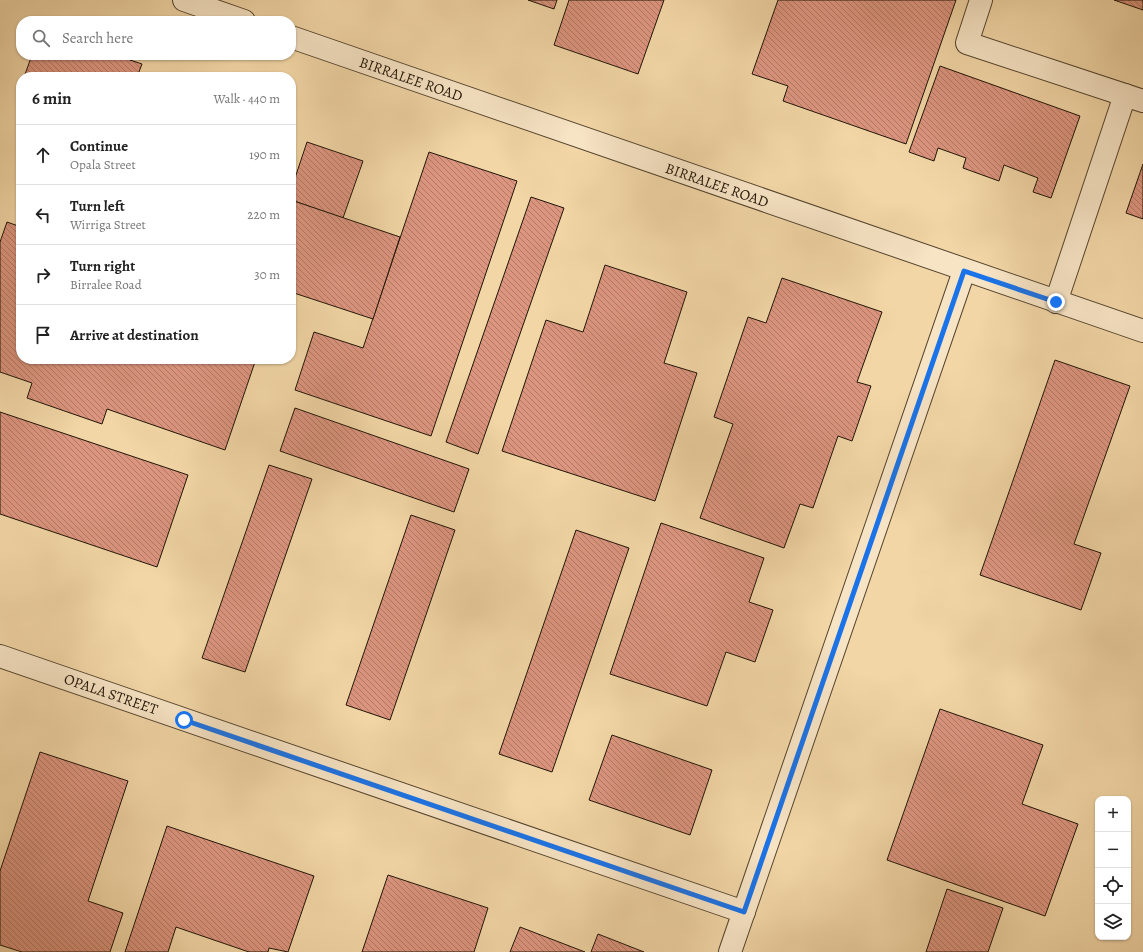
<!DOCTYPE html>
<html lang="en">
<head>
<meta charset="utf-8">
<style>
	:root { --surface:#fff; --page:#f6f6f6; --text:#222; --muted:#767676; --line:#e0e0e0 }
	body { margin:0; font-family:Alegreya,serif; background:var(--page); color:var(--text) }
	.controls { position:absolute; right:12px; bottom:12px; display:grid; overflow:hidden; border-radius:8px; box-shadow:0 1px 3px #0004 }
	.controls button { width:36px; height:36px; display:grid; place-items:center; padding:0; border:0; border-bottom:1px solid var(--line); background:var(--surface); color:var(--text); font:20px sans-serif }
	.stop { position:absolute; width:12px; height:12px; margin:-9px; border:3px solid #1a73e8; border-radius:50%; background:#fff }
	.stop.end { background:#1a73e8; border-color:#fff; box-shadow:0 1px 4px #0008 }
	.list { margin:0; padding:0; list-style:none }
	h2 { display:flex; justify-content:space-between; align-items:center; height:52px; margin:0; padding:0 16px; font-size:17px }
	h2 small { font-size:13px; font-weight:400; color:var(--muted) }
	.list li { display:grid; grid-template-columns:26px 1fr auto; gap:12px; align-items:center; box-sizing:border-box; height:60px; padding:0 16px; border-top:1px solid var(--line) }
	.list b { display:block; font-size:15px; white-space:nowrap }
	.list p { margin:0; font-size:13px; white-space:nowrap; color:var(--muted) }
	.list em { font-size:13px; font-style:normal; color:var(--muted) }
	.icon { flex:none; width:22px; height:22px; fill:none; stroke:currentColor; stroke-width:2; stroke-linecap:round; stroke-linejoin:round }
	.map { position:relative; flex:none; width:1143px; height:952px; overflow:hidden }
	.search { position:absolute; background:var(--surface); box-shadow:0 1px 3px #0004; left:16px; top:16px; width:280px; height:44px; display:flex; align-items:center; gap:10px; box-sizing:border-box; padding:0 14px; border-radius:16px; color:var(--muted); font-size:15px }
	.panel { position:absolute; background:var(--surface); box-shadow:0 1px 3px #0004; left:16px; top:72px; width:280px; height:292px; border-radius:16px }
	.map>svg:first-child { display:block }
	.building { fill:url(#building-back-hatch); stroke:#201406 }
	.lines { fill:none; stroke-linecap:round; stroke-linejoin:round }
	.minor-casing { stroke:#54442e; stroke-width:24 }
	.minor { stroke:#f7e4c5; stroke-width:22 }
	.route { stroke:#1a73e8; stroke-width:5 }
	.labels { text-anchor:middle; stroke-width:3; stroke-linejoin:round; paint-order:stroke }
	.street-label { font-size:15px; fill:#201406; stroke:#f7e4c5 }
</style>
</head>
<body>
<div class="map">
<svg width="1143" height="952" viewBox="0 0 1143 952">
	<defs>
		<pattern id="building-back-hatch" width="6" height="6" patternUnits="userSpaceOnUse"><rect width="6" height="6" fill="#dc957f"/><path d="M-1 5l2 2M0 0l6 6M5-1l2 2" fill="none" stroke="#b27866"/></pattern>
	</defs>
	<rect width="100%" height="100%" fill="#f2d6a6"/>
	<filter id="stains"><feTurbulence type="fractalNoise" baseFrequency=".005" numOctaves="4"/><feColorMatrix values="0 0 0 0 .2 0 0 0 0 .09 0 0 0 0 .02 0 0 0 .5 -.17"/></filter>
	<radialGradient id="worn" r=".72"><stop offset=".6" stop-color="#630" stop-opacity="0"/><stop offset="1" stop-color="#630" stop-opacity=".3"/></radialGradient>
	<g class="building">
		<polygon points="528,0 557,0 554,9"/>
		<polygon points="569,0 664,0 638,74 554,45"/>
		<polygon points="778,0 956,0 906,144 783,101 788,86 752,74"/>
		<polygon points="1114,0 1143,0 1143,10"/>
		<polygon points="32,55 115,55 142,64 137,77 24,77"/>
		<polygon points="940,66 1080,116 1051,198 1033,192 1038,178 1004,165 999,181 963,168 966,158 938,148 934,161 909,152"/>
		<polygon points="307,142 363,161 343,218 291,200 291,190"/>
		<polygon points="429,152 517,181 431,436 295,390 314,332 363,348"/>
		<polygon points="1143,164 1143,219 1126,213"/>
		<polygon points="531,197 564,208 478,454 446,442"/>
		<polygon points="291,200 400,237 373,319 291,292"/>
		<polygon points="7,222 21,227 21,359 256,359 225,450 107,409 102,424 27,398 32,383 0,372 0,242"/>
		<polygon points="605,265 687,292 664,363 697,373 655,501 502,451 546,320 583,332"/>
		<polygon points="782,278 882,312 857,382 871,386 852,441 838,436 813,508 800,504 784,548 700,518 733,424 714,417 748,317 766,323"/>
		<polygon points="1055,360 1130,386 1074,544 1101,553 1081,610 980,575"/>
		<polygon points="295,408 469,469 454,512 280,451"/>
		<polygon points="0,412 188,475 157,567 0,514"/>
		<polygon points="269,465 312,479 245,672 202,658"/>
		<polygon points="411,515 455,530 390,720 346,705"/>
		<polygon points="661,523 764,558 749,602 773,610 755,662 726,652 707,706 610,674"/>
		<polygon points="576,530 629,548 552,772 499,754"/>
		<polygon points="940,709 1043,745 1022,804 1078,824 1045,916 887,860"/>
		<polygon points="612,735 712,770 690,835 589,800"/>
		<polygon points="40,752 128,781 88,901 123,913 110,952 22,952 0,945 0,871"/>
		<polygon points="167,826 314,876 288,952 269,948 268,952 249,952 176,927 168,952 125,952"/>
		<polygon points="388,875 488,908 474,952 362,952"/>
		<polygon points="947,889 1003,908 988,952 926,952"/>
		<polygon points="520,927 585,952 510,952"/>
		<polygon points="598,934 644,952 591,952"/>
	</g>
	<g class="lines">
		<defs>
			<g id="minor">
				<polyline points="184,0 244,21"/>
				<polyline points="981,0 967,43 1143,101"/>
				<polyline points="291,37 1143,331"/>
				<polyline points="1056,302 1125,95"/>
				<polyline points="0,656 744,912"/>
				<polyline points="730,952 964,271"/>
			</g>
		</defs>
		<use href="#minor" class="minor-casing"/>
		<use href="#minor" class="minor"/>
	</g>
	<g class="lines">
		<polyline class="route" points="184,720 744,912 964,271 1056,302"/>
	</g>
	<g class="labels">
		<g class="street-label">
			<text transform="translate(411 79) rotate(19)" y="5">BIRRALEE ROAD</text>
			<text transform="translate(717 185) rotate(19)" y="5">BIRRALEE ROAD</text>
			<text transform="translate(111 694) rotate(19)" y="5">OPALA STREET</text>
		</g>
	</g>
	<rect width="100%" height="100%" filter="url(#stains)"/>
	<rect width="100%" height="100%" fill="url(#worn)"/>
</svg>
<div class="controls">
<button>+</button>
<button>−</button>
<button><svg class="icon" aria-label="locate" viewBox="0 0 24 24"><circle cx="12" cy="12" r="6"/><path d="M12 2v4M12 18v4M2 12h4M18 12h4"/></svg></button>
<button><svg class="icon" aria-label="layers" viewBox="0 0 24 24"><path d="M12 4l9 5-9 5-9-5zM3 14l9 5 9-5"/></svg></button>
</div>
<div class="stop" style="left:184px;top:720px"></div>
<div class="stop end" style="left:1056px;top:302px"></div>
<div class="search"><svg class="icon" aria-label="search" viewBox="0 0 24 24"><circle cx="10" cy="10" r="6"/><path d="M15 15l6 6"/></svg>Search here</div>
<section class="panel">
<h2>6 min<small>Walk · 440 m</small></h2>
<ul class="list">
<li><svg class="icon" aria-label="ahead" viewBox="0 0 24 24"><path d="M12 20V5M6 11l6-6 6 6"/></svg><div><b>Continue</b><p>Opala Street</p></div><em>190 m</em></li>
<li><svg class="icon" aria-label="left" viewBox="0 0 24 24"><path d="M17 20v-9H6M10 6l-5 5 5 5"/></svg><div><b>Turn left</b><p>Wirriga Street</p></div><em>220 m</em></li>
<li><svg class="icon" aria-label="right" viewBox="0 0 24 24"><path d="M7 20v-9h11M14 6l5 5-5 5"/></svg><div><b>Turn right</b><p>Birralee Road</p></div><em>30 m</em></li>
<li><svg class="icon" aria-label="arrive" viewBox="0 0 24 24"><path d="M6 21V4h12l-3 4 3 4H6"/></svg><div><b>Arrive at destination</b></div></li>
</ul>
</section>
</div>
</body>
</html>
